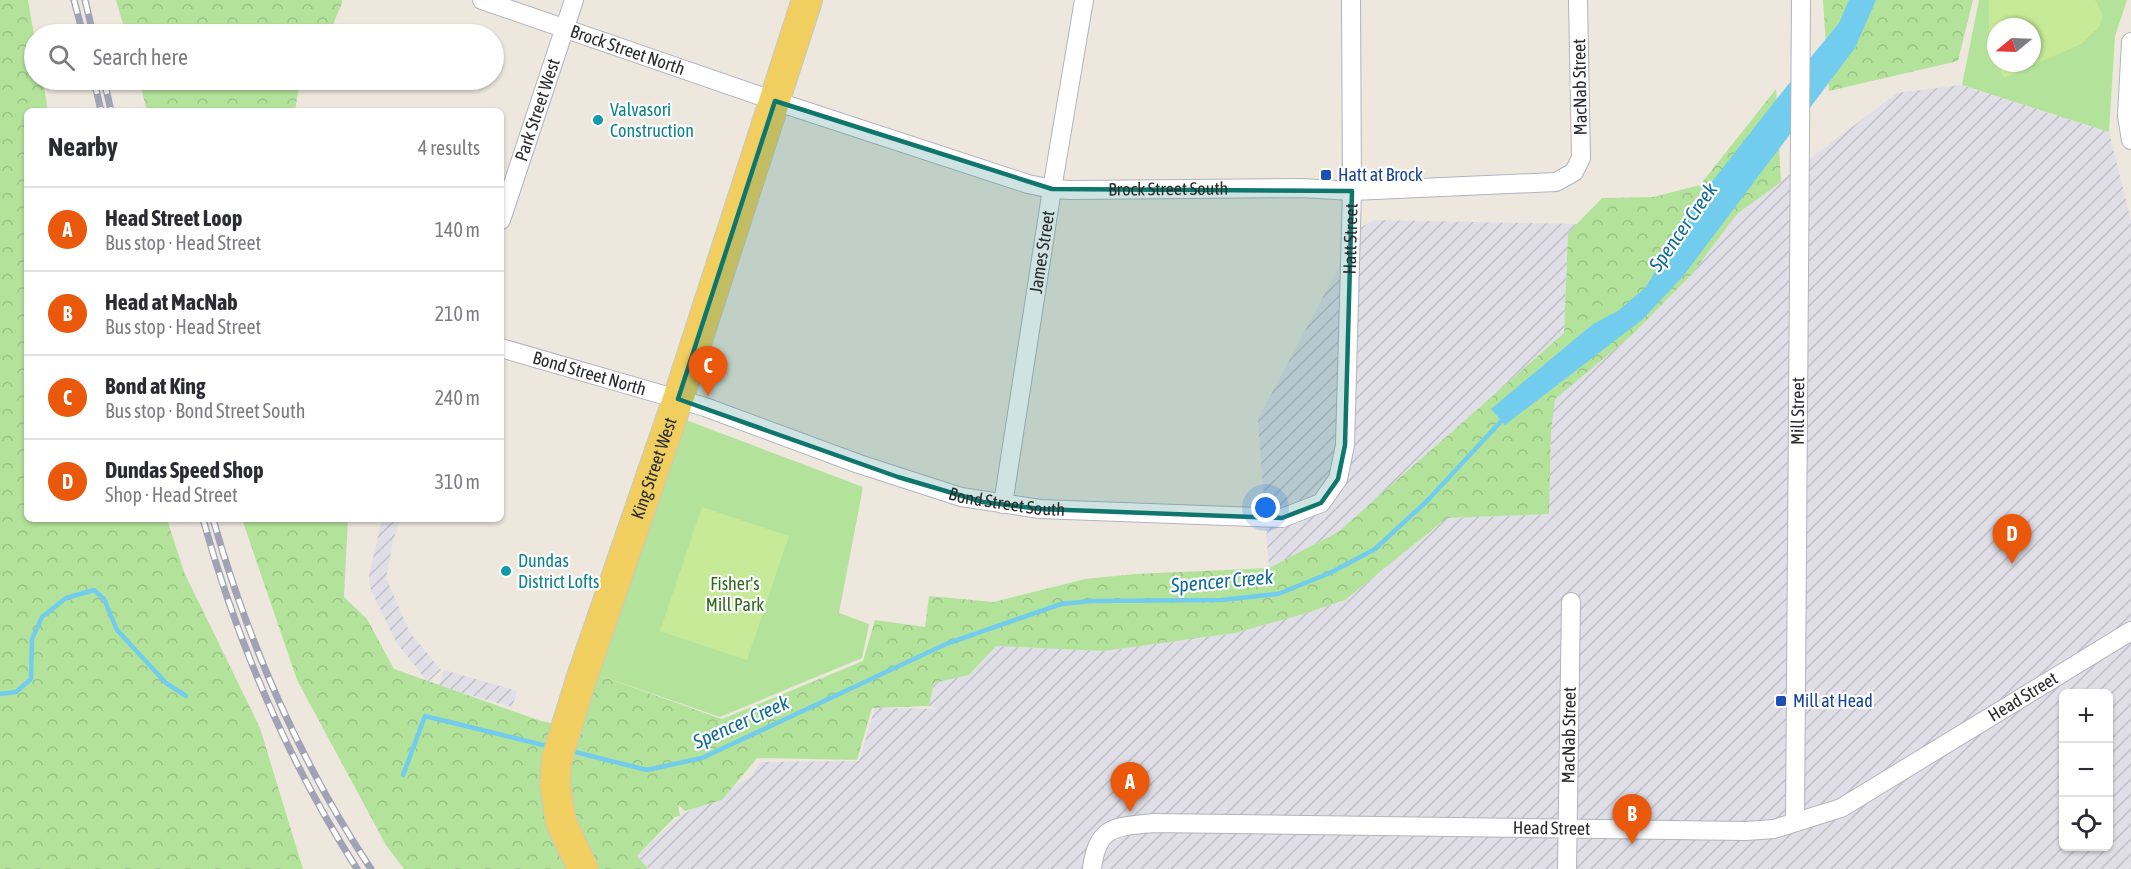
<!DOCTYPE html>
<html lang="en">
<head>
<meta charset="utf-8">
<style>
	:root { --surface:#fff; --page:#f2f2f3; --text:#2b2b33; --muted:#7c7c81; --line:#e1e1e2; --accent:#ea580c }
	body { margin:0; font-family:"Asap Condensed",sans-serif; background:var(--page); color:var(--text) }
	.controls { position:absolute; right:18px; bottom:18px; display:grid; overflow:hidden; border-radius:9px; box-shadow:0 2px 4px #0004 }
	.controls button { width:54px; height:54px; display:grid; place-items:center; padding:0; border:0; border-bottom:2px solid var(--line); background:var(--surface); color:var(--text); font:30px sans-serif }
	.compass { position:absolute; left:1987px; top:18px; width:54px; height:54px; border-radius:50%; background:var(--surface); box-shadow:0 2px 4px #0004; rotate:251deg }
	.you { position:absolute; left:1266px; top:508px; width:21px; height:21px; margin:-15px; border:4px solid #fff; border-radius:50%; background:#1a73e8; box-shadow:0 0 0 9px #1a73e833 }
	.badge { display:grid; place-items:center; width:39px; height:39px; border-radius:50%; background:var(--accent); color:#fff; font-size:20px; font-weight:700 }
	.pin { position:absolute; translate:-50% -50px; filter:drop-shadow(0 2px 3px #0008) }
	.pin::after { content:''; position:absolute; top:32px; width:21px; height:18px; background:inherit; clip-path:polygon(0 0,100% 0,50% 100%) }
	.list { margin:0; padding:0; list-style:none }
	h2 { display:flex; justify-content:space-between; align-items:center; height:78px; margin:0; padding:0 24px; font-size:26px }
	h2 small { font-size:20px; font-weight:400; color:var(--muted) }
	.list li { display:grid; grid-template-columns:39px 1fr auto; gap:18px; align-items:center; box-sizing:border-box; height:84px; padding:0 24px; border-top:2px solid var(--line) }
	.list b { display:block; font-size:22px; white-space:nowrap }
	.list p { margin:0; font-size:20px; white-space:nowrap; color:var(--muted) }
	.list em { font-size:20px; font-style:normal; color:var(--muted) }
	.icon { flex:none; width:33px; height:33px; fill:none; stroke:currentColor; stroke-width:2; stroke-linecap:round; stroke-linejoin:round }
	.map { position:relative; flex:none; width:2131px; height:869px; overflow:hidden }
	.search { position:absolute; background:var(--surface); box-shadow:0 2px 4px #0004; left:24px; top:24px; width:480px; height:66px; display:flex; align-items:center; gap:15px; box-sizing:border-box; padding:0 21px; border-radius:33px; color:var(--muted); font-size:22px }
	.panel { position:absolute; background:var(--surface); box-shadow:0 2px 4px #0004; left:24px; top:108px; width:480px; height:414px; border-radius:9px }
	.map>svg:first-child { display:block }
	.industrial { fill:url(#industrial-furrows); fill-rule:evenodd }
	.grass { fill:#b3e39b; fill-rule:evenodd }
	.forest { fill:url(#forest-crowns) }
	.pitch { fill:#c6ea97 }
	.water { fill:#72ccee }
	.lines { fill:none; stroke-linecap:round; stroke-linejoin:round }
	.stream { stroke:#72ccee; stroke-width:4.5 }
	.street-casing { stroke:#b1b4bf; stroke-width:20 }
	.primary-casing { stroke:#c8c8c8; stroke-width:32 }
	.street { stroke:#fff; stroke-width:18 }
	.primary { stroke:#f0cf60; stroke-width:30 }
	.rail-casing { stroke:#a0a3b5; stroke-width:7 }
	.rail { stroke:#fff; stroke-width:4.5; stroke-dasharray:14; stroke-linecap:butt }
	.marked { fill:#0f766e; fill-opacity:0.2; stroke:#0f766e; stroke-width:4.5; stroke-linejoin:round }
	.culture-dot { fill:#0f9aa8; stroke:#fff; stroke-width:2 }
	.transit-dot { fill:#1a4fb4; stroke:#fff; stroke-width:2 }
	.labels { text-anchor:middle; stroke-width:4.5; stroke-linejoin:round; paint-order:stroke }
	.street-label { font-size:18px; fill:#2b2b2b; stroke:#fff }
	.culture-label { font-size:18px; fill:#0d838f; stroke:#fff; text-anchor:start }
	.transit-label { font-size:18px; fill:#164399; stroke:#fff; text-anchor:start }
	.park-label { font-size:18px; fill:#2b691b; stroke:#fff }
	.water-label { font-size:20px; font-style:italic; fill:#0e6b9c; stroke:#fff }
</style>
</head>
<body>
<div class="map">
<svg width="2131" height="869" viewBox="0 0 2131 869">
	<defs>
		<pattern id="industrial-furrows" width="10" height="10" patternUnits="userSpaceOnUse" patternTransform="scale(1.5)"><rect width="10" height="10" fill="#e0dee6"/><path d="M-1 1l2-2M0 10L10 0M9 11l2-2" fill="none" stroke="#c0bfc5"/></pattern>
		<pattern id="forest-crowns" width="20" height="18" patternUnits="userSpaceOnUse" patternTransform="scale(1.5)"><rect width="20" height="18" fill="#b3e39b"/><path d="M2 6a3 3 0 1 1 6 0M12 15a3 3 0 1 1 6 0" fill="none" stroke="#9ac386"/></pattern>
	</defs>
	<rect width="100%" height="100%" fill="#ede7de"/>
	<g class="industrial">
		<path d="M1962,85L2109,132L2131,221V869H649L637,856L680,816L751,777L760,762L859,761L875,708L938,709L929,706L934,683L969,675L996,646L1104,651L1235,633L1304,614L1345,600L1447,518L1549,514L1551,431L1554,399L1632,335L1691,275L1737,214L1897,93ZM2064,694H2108V846H2064Z"/>
		<polygon points="1374,220 1577,224 1568,234 1564,333 1338,532 1269,568 1258,419 1360,228"/>
		<polygon points="382,519 400,519 393,541 386,578 408,628 407,629 441,670 428,682 396,642 370,588 369,576"/>
		<polygon points="444,670 517,691 512,707 439,686"/>
	</g>
	<g class="grass">
		<path d="M1979,0H2127L2115,36L2109,132L1962,85ZM1996,27H2032V63H1996Z"/>
		<polygon points="681,418 863,487 839,613 869,624 862,658 720,717 598,675"/>
	</g>
	<g class="forest">
		<polygon points="0,0 28,0 34,35 34,80 43,80 48,111 27,111 27,519 167,519 184,572 260,728 303,869 0,869"/>
		<polygon points="116,0 342,0 342,3 329,34 126,34"/>
		<polygon points="1823,0 1973,0 1958,61 1829,91"/>
		<polygon points="139,80 300,80 295,111 147,111"/>
		<polygon points="1776,89 1781,182 1737,214 1691,275 1632,335 1555,399 1551,431 1549,514 1447,518 1345,600 1304,614 1235,633 1104,651 996,646 969,675 934,683 929,706 872,708 857,760 757,758 722,800 685,811 678,805 680,816 675,817 637,856 648,869 404,869 386,845 297,680 242,519 348,519 344,597 367,619 394,669 541,721 580,728 598,675 722,719 863,661 875,620 925,627 929,596 993,602 1085,579 1136,574 1269,568 1338,532 1564,333 1568,233 1602,198 1653,197 1700,185"/>
	</g>
	<g class="pitch">
		<polygon points="1989,0 2095,0 2103,14 2100,26 2081,44 2004,78 1996,63 2032,63 2032,27 1996,27 1996,63 1989,50"/>
		<polygon points="702,507 789,536 747,660 660,631"/>
	</g>
	<polygon class="water" points="1849,0 1876,0 1855,48 1684,275 1643,319 1505,425 1491,409 1593,324 1618,311 1646,287 1693,206 1783,91 1839,23"/>
	<g class="lines">
		<g class="stream">
			<polyline points="0,694 16,692 31,679 32,639 42,617 66,598 94,590 104,599 117,630 166,683 186,696"/>
			<polyline points="571,751 647,770 702,758 946,644 1061,604 1091,601 1221,600 1278,594 1330,573 1375,549 1427,501 1505,417"/>
			<polyline points="403,775 425,716 551,747"/>
		</g>
		<defs>
			<g id="street">
				<path id="s1" d="M482,0L775,101L1028,184L1052,189L1070,190L1301,188L1352,191L1556,182L1574,172L1581,158L1578,0"/>
				<polyline points="2131,42 2127,116 2131,140"/>
				<path id="s2" d="M501,220L574,0"/>
				<path id="s3" d="M501,348L705,407L859,464L961,497L1040,509L1282,518L1321,503L1338,479L1345,445L1352,191L1351,0"/>
				<path id="s4" d="M1003,504L1052,189L1084,0"/>
				<path id="s5" d="M1795,822L1801,0"/>
				<path id="s6" d="M1092,869C1097,825 1116,827 1153,823L1746,831L1774,829L1841,808L2131,631"/>
				<path id="s7" d="M1567,869L1571,602"/>
			</g>
			<g id="primary">
				<path id="s8" d="M583,869L561,822L555,783L557,758L581,680L678,399L807,0"/>
			</g>
		</defs>
		<use href="#street" class="street-casing"/>
		<use href="#primary" class="primary-casing"/>
		<use href="#street" class="street"/>
		<use href="#primary" class="primary"/>
		<defs>
			<g id="rail">
				<polyline points="74,0 83,34"/>
				<polyline points="85,0 93,34"/>
				<polyline points="94,80 101,111"/>
				<polyline points="104,80 111,111"/>
				<path d="M203,519C237,642 288,761 357,869"/>
				<path d="M213,519C248,642 300,762 371,869"/>
			</g>
		</defs>
		<use href="#rail" class="rail-casing"/>
		<use href="#rail" class="rail"/>
	</g>
	<path class="marked" d="M775,101L1052,189L1352,191L1345,445L1338,479L1321,503L1282,518L1040,509L983,502L898,477L678,399Z"/>
	<g class="culture-dot">
		<circle cx="598" cy="120" r="6"/>
		<circle cx="506" cy="571" r="6"/>
	</g>
	<g class="transit-dot">
		<rect x="1320" y="169" width="12" height="12" rx="3"/>
		<rect x="1775" y="695" width="12" height="12" rx="3"/>
	</g>
	<g class="labels">
		<g class="street-label">
			<text dy="6" stroke="none"><textPath href="#s1" startOffset="154">Brock Street North</textPath></text>
			<text transform="translate(1580 87) rotate(-91)" y="6">MacNab Street</text>
			<text dy="6" stroke="none"><textPath href="#s2" startOffset="116">Park Street West</textPath></text>
			<text dy="6" stroke="none"><textPath href="#s1" startOffset="717">Brock Street South</textPath></text>
			<text dy="6" stroke="none"><textPath href="#s3" startOffset="1118">Hatt Street</textPath></text>
			<text dy="6" stroke="none"><textPath href="#s4" startOffset="255">James Street</textPath></text>
			<text dy="6" stroke="none"><textPath href="#s3" startOffset="92">Bond Street North</textPath></text>
			<text dy="6" stroke="none"><textPath href="#s5" startOffset="411">Mill Street</textPath></text>
			<text dy="6" stroke="none"><textPath href="#s8" startOffset="422">King Street West</textPath></text>
			<text dy="6" stroke="none"><textPath href="#s3" startOffset="530">Bond Street South</textPath></text>
			<text dy="6" stroke="none"><textPath href="#s6" startOffset="992">Head Street</textPath></text>
			<text dy="6" stroke="none"><textPath href="#s7" startOffset="134">MacNab Street</textPath></text>
			<text dy="6" stroke="none"><textPath href="#s6" startOffset="486">Head Street</textPath></text>
		</g>
		<g class="culture-label">
			<text x="610" y="116">Valvasori<tspan x="610" dy="21">Construction</tspan></text>
			<text x="518" y="567">Dundas<tspan x="518" dy="21">District Lofts</tspan></text>
		</g>
		<g class="transit-label">
			<text x="1338" y="181">Hatt at Brock</text>
			<text x="1793" y="707">Mill at Head</text>
		</g>
		<g class="park-label">
			<text x="735" y="590">Fisher's<tspan x="735" dy="21">Mill Park</tspan></text>
		</g>
		<g class="water-label">
			<text transform="translate(1683 227) rotate(-55)" y="7">Spencer Creek</text>
			<text transform="translate(1222 581) rotate(-5)" y="7">Spencer Creek</text>
			<text transform="translate(741 722) rotate(-24)" y="7">Spencer Creek</text>
		</g>
	</g>
</svg>
<div class="controls">
<button>+</button>
<button>−</button>
<button><svg class="icon" aria-label="locate" viewBox="0 0 24 24"><circle cx="12" cy="12" r="6"/><path d="M12 2v4M12 18v4M2 12h4M18 12h4"/></svg></button>
</div>
<svg class="compass" viewBox="-18 -18 36 36"><path d="M0-13l5 13h-10z" fill="#e53935"/><path d="M0 13l5-13h-10z" fill="#7c7c81"/></svg>
<div class="you"></div>
<div class="pin badge" style="left:1130px;top:812px">A</div>
<div class="pin badge" style="left:1632px;top:844px">B</div>
<div class="pin badge" style="left:708px;top:396px">C</div>
<div class="pin badge" style="left:2012px;top:564px">D</div>
<div class="search"><svg class="icon" aria-label="search" viewBox="0 0 24 24"><circle cx="10" cy="10" r="6"/><path d="M15 15l6 6"/></svg>Search here</div>
<section class="panel">
<h2>Nearby<small>4 results</small></h2>
<ul class="list">
<li><span class="badge">A</span><div><b>Head Street Loop</b><p>Bus stop · Head Street</p></div><em>140 m</em></li>
<li><span class="badge">B</span><div><b>Head at MacNab</b><p>Bus stop · Head Street</p></div><em>210 m</em></li>
<li><span class="badge">C</span><div><b>Bond at King</b><p>Bus stop · Bond Street South</p></div><em>240 m</em></li>
<li><span class="badge">D</span><div><b>Dundas Speed Shop</b><p>Shop · Head Street</p></div><em>310 m</em></li>
</ul>
</section>
</div>
</body>
</html>
